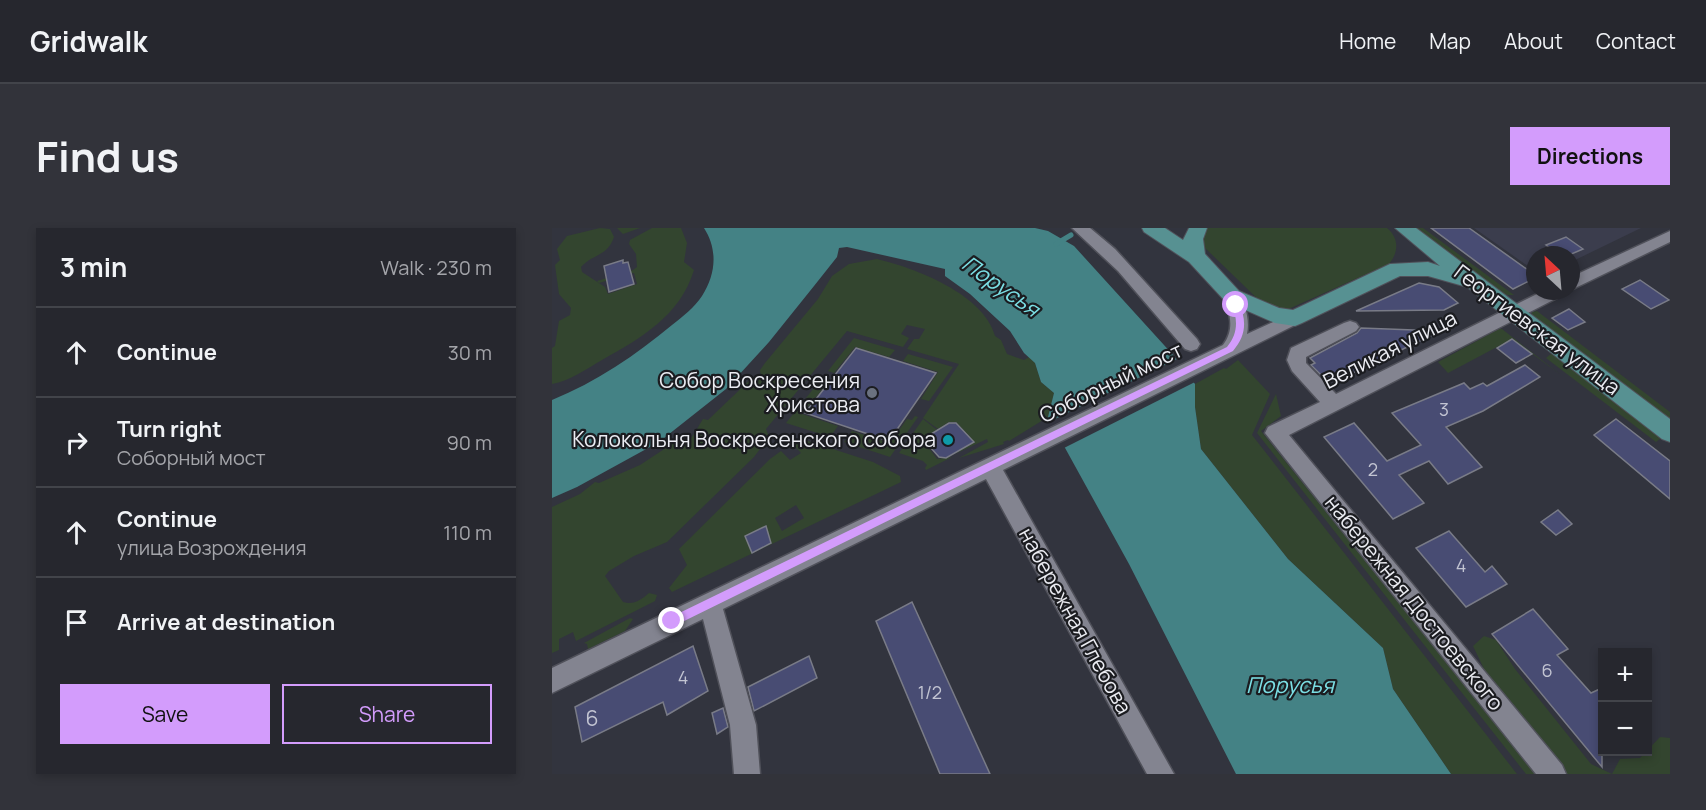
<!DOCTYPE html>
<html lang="en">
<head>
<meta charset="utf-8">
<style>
	:root { --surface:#26272e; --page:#32333a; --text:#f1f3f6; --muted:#a4a5aa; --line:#42444a; --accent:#d39cfc }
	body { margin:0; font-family:Manrope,sans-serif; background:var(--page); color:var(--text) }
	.controls { position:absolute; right:18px; bottom:18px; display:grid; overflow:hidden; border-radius:0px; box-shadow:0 3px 9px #0003 }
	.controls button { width:54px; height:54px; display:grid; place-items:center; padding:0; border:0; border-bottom:2px solid var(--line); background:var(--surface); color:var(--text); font:30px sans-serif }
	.compass { position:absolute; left:974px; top:18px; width:54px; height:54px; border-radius:50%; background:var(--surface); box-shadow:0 3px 9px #0003; rotate:334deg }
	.stop { position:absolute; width:18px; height:18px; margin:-14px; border:4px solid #d39cfc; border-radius:50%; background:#fff }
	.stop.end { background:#d39cfc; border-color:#fff; box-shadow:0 2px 6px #0008 }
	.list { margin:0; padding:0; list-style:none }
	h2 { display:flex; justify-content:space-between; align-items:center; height:78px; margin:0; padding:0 24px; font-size:26px }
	h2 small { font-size:20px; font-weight:400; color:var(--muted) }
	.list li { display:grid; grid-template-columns:39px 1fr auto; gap:18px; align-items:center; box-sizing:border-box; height:90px; padding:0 24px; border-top:2px solid var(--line) }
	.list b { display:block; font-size:22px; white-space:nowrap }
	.list p { margin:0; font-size:20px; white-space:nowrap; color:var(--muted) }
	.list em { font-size:20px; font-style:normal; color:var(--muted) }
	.actions { display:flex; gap:12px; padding:18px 24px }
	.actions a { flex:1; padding:14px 0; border:2px solid var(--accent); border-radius:0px; text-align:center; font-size:21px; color:var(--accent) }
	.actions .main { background:var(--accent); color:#111 }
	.icon { flex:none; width:33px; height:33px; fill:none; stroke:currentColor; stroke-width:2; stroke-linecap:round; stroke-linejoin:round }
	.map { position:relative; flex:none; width:1118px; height:546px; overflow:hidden; border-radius:0px }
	header { display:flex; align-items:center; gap:36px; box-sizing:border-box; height:84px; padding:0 30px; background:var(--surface); border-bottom:2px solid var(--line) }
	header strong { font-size:28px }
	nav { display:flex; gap:33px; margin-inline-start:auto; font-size:21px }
	.intro { display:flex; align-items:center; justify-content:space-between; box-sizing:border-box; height:144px; padding:0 36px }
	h1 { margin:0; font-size:42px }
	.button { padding:15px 27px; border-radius:0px; background:var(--accent); color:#111; font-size:21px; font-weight:700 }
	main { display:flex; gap:36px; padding:0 36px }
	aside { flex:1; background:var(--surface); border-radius:0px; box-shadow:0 3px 9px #0003 }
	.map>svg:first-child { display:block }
	.built { fill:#3b3d4d }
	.green { fill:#33452f; fill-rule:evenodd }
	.water { fill:#448285 }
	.pier { fill:#32343e }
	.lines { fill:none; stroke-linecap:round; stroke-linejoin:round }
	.stream { stroke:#448285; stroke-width:5 }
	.building { fill:#484c73; stroke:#797b87; stroke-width:1.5 }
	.minor-casing { stroke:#50515a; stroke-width:3 }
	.major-casing { stroke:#50515a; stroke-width:2 }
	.minor { fill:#838490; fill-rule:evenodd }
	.major { fill:#579192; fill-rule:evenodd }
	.route { fill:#d39cfc }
	.worship-dot { fill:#6b7280; stroke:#1b1c20; stroke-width:2 }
	.culture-dot { fill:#0f9aa8; stroke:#1b1c20; stroke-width:2 }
	.labels { text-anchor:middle; stroke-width:4.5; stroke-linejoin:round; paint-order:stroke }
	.number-label { font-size:18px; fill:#c2c4d2 }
	.street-label { font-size:21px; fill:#ebecf2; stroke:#1b1c20 }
	.poi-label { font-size:21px; fill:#ebecf2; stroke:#1b1c20; text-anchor:end }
	.near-number-label { font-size:21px; fill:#c2c4d2 }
	.water-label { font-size:22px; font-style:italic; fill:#7bdfe4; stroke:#1b1c20 }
</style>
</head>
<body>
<header>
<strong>Gridwalk</strong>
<nav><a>Home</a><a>Map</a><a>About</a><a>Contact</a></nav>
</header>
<div class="intro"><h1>Find us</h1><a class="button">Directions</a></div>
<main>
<aside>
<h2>3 min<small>Walk · 230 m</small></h2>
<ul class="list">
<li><svg class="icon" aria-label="ahead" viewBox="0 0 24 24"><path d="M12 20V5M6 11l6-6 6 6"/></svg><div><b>Continue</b></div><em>30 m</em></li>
<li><svg class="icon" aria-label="right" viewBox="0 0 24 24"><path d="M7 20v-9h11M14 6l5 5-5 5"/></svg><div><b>Turn right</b><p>Соборный мост</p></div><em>90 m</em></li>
<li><svg class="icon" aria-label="ahead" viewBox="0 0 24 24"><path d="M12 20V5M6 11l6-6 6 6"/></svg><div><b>Continue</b><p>улица Возрождения</p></div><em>110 m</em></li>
<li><svg class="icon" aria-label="arrive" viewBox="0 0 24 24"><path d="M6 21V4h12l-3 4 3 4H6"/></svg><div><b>Arrive at destination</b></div></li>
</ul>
<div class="actions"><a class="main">Save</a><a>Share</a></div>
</aside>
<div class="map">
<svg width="1118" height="546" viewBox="0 0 1118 546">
	<rect width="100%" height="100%" fill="#32343e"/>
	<polygon class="built" points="922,0 1089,0 1019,34 1019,27 983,27 983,43"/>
	<g class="green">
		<path d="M48,0L58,1L62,9C55,29 42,25 29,39L30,44L53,59L56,66L85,56L82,45L47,55L45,53L81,42L85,39L84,26L77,16L78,12L100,0H88L71,6L65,0H129L135,15L132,34L142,42C128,88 89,110 50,132C34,141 18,153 0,156V120L3,118L7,93L18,87L19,80L7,66L3,37L8,32L5,21L15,8Z"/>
		<path d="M653,0H835C847,10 847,24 837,36L732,83L714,79L651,18L646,5Z"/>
		<polygon points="865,0 871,0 962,67 952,67"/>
		<path d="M325,31C363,40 432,66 443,108L449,112L455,126L472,132L477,129L483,135L489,154L502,165L496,189L457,213L456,212L451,214L452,216L407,230L436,214L435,211L403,226L418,216L419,210L404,194H397L386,201L371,190L407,136L355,121L362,111H367L373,101L355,97L349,106L357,110L351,119L295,103L214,201L217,209L202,229L115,314L82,328L57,343L53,348L71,374C82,377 89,372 97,365L105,367L103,373L24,413L21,404L7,411V422L0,425V279L28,266L43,254L47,255L88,237L129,210L133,212L140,209L151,191L156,192L201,149L209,150L208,142L213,135L266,71L280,48L297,36Z"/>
		<polygon points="985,83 1118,184 1118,193 980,88 980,84"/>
		<polygon points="947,101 950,101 1009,147 960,111 896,145 886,134"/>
		<polygon points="302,110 343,122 337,129 303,119 282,145 276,143"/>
		<polygon points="1000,125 1109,210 1104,214 994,130"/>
		<polygon points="356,126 401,139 377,173 369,171 386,144 351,133"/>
		<polygon points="686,132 718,166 700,207 965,546 899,546 841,461 831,420 736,331 649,221 643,179 643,156 672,140 674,141"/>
		<polygon points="266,155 273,158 250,186 286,198 278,209 234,195"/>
		<polygon points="724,166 729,188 709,203 984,546 974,546 705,205"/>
		<polygon points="363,188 366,189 338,229 292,214 300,203 338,215 355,191 360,192"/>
		<polygon points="371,191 385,202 375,208 373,215 385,231 400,229 374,242 373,240 375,237 371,233 347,225"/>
		<path d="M253,212L321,234L348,248L349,254L120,364L117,360L135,337L127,321L218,231L229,223L238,232L249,225L240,215ZM244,277L252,290L230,303L223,290ZM212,299L218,315L200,324L193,308Z"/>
		<polygon points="78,390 81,391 73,403 36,421 35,416 32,415"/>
		<polygon points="932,408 944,412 963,441 1039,536 1060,546 1068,531 1088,530 1108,509 1118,510 1118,546 1009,546 947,472 921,418"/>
	</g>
	<path class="water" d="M152,0H483L496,3L522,18L622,128L643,156V179L649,221L736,331L831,420L841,461L899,546H684L577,336L496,189L502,165L489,154L483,135L472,125L458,103L418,66L393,48V41L295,19L287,20L285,29L262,58L217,114L174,161L107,214L25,259L0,270V172C44,154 84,127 120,97C130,89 143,79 150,68C164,46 166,22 152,0Z"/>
	<polygon class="pier" points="627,130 645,153 510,221 495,195"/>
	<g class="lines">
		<polyline class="stream" points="504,16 519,7"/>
	</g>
	<g class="building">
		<polygon points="879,0 917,0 983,47 983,50 961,61"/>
		<polygon points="1014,9 1031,21 1017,27 1007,27 994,17"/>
		<polygon points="71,32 71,35 76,34 82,56 57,64 52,38"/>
		<polygon points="1088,52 1117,72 1099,81 1070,61"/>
		<polygon points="867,55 887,59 906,75 892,82 804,83"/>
		<polygon points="1017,81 1033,94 1016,102 1000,90"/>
		<polygon points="809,100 889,103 788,151 773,151 759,137 763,135 758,130 805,105"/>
		<polygon points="960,111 980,126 964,135 945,120"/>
		<polygon points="304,120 384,145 337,213 253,185"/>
		<polygon points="973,137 988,149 931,183 894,199 930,239 896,256 877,233 847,247 872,275 841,291 772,209 802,195 835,233 869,217 840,185 912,155 918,161 931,155 935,158"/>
		<polygon points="1064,191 1118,233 1118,271 1042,207"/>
		<polygon points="397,195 404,195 422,214 394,230 387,229 371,211"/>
		<polygon points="1006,282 1020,296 1004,307 989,294"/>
		<polygon points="214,298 219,315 200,325 193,308"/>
		<polygon points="897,303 933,344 940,338 955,356 914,379 864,320"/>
		<polygon points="360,374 438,546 388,546 324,393"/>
		<polygon points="981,381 1016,421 1005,427 1039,465 1050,460 1050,539 940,406"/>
		<polygon points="141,418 156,463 115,487 111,474 30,514 23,479"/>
		<polygon points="257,428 265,450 202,483 196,459"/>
		<polygon points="171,480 176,499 165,506 160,485"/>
	</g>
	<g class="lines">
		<defs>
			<g id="minor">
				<polygon points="520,0 538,0 563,21 645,111 648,116 645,121 639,123 633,121 566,43"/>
				<polygon points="1118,3 1118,14 1019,62 1019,49"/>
				<path d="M680,62L686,64C693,76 698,91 695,106L743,84L749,86L752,90L749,94L451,242L622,546H595L434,251L171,381L204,497L208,546H182L178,497L151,391L0,465V440L671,117C683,101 678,86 672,68L674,64Z"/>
				<polygon points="991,63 1013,63 1011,67 737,207 1010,537 1014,546 984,546 713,205 716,199 768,174 740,143 735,132 739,120 792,95 798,93 804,95 807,99 804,103 754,129 754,135 784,166"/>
			</g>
			<polygon id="major" points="590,0 613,0 631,12 637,0 655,0 651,11 653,26 687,63 727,80 741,82 838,36 876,34 888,38 843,0 864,0 1118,191 1118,214 1110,211 915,59 876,48 848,48 750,95 743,98 723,95 673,73 637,34 592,4"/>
		</defs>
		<use href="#minor" class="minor-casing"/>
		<use href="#major" class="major-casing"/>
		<use href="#minor" class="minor"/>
		<use href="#major" class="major"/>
	</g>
	<path class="route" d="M684,74L687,75C695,93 694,108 681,123L124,397H117V390L675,119C686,106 686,92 680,77Z"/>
	<circle class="worship-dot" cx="320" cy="165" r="6"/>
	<circle class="culture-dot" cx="396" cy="212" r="6"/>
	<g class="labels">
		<g class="number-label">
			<text x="892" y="188">3</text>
			<text x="821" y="248">2</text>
			<text x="909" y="344">4</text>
			<text x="995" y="449">6</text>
			<text x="131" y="456">4</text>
			<text x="378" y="471">1/2</text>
		</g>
		<g class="street-label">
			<text transform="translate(985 102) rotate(37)" y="7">Георгиевская улица</text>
			<text transform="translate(838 122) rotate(-27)" y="7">Великая улица</text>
			<text transform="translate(559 155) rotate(-26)" y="7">Соборный мост</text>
			<text transform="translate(862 375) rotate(51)" y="7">набережная Достоевского</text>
			<text transform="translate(523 393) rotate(61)" y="7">набережная Глебова</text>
		</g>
		<g class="poi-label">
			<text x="308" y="160">Собор Воскресения<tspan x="308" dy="24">Христова</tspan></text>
			<text x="384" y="219">Колокольня Воскресенского собора</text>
		</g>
		<g class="near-number-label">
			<text x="40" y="498">6</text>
		</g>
		<g class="water-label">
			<text transform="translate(449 58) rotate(35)" y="8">Порусья</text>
			<text x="738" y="465">Порусья</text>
		</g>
	</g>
</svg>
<div class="controls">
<button>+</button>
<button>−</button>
</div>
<svg class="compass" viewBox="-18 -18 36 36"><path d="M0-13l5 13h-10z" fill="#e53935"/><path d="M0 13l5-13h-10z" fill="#a4a5aa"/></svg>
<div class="stop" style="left:684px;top:77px"></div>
<div class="stop end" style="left:120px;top:393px"></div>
</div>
</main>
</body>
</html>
